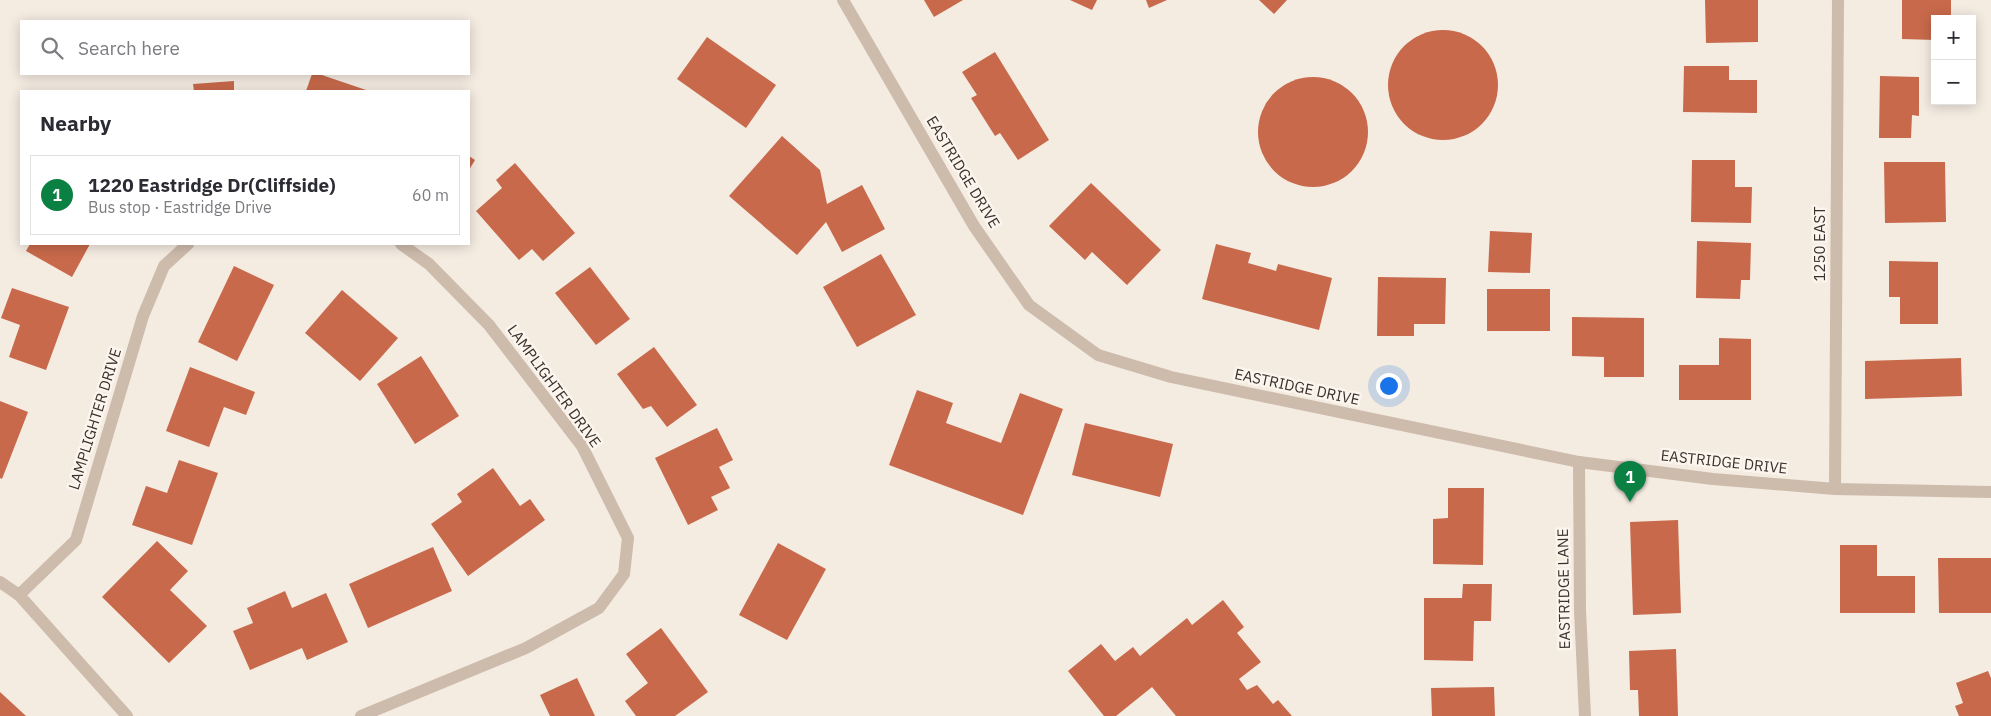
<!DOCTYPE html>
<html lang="en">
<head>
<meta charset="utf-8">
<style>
	:root { --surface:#fff; --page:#f2f2f3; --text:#2b2b33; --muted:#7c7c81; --line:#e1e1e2; --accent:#0b8043 }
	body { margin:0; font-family:"IBM Plex Sans",sans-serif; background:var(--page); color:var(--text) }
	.controls { position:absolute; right:15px; top:15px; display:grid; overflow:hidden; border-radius:0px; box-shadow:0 2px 12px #0003 }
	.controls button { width:45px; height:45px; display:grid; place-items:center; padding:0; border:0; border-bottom:1px solid var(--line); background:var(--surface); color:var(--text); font:25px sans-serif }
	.you { position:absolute; left:1388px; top:385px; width:18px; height:18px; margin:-12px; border:4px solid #fff; border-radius:50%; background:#1a73e8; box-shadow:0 0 0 8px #1a73e833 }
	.badge { display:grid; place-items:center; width:32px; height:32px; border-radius:50%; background:var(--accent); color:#fff; font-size:16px; font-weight:700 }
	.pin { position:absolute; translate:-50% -41px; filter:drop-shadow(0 1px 2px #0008) }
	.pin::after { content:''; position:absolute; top:26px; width:18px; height:15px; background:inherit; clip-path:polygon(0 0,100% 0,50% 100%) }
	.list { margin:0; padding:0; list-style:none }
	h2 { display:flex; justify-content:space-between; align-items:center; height:65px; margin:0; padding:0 20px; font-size:21px }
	h2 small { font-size:16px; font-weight:400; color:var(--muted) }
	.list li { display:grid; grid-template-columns:32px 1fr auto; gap:15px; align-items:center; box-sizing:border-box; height:80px; margin:0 10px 10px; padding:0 10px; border:1px solid var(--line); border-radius:0px }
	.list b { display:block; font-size:19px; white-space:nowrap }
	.list p { margin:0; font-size:16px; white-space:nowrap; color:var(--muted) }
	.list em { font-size:16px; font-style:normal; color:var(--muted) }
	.icon { flex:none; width:28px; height:28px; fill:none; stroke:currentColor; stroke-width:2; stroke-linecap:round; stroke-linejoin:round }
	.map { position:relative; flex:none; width:1991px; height:716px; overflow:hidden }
	.search { position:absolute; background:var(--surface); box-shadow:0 2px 12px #0003; left:20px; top:20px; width:450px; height:55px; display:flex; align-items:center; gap:12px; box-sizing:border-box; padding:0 18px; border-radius:0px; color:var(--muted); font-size:19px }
	.panel { position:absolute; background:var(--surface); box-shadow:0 2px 12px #0003; left:20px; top:90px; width:450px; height:155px; border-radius:0px }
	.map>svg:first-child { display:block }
	.building { fill:#c8694b }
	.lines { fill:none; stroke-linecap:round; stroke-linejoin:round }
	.minor { stroke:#cdbbac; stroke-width:12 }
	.labels { text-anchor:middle; stroke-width:5; stroke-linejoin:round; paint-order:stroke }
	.street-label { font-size:15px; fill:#3b302b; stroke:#fbf5ee }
</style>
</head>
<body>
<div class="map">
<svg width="1991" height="716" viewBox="0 0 1991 716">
	<rect width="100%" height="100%" fill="#f4ebe1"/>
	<g class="building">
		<polygon points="924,0 963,0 934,17"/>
		<polygon points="1070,0 1097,0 1092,10"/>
		<polygon points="1146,0 1167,0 1149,8"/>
		<polygon points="1259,0 1287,0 1274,14"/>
		<polygon points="1705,0 1758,0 1758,42 1706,43"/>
		<polygon points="1902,0 1951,0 1951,19 1935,19 1935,40 1902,39"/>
		<circle cx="1443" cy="85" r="55"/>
		<polygon points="707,37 776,85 746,128 677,79"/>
		<polygon points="995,52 1049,140 1018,160 1000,133 995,136 971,98 977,95 962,72"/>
		<polygon points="1684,66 1729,66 1729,80 1757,80 1757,113 1683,112"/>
		<polygon points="312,74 319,74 369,91 306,91"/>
		<polygon points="1880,76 1919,77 1919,116 1912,115 1911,138 1879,138"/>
		<circle cx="1313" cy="132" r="55"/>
		<polygon points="234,81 234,91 194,91 193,84"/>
		<polygon points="782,136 820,170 827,204 862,185 885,229 842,252 826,222 797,255 729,196"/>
		<polygon points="469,156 475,160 469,170"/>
		<polygon points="1692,160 1735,160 1735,187 1752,187 1751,223 1691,222"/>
		<polygon points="1884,162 1945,162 1946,222 1885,223"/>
		<polygon points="515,163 575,233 543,261 532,249 519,260 476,211 502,188 496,180"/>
		<polygon points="1091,183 1161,250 1127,285 1092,252 1085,260 1049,226"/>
		<polygon points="1490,231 1532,233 1530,273 1488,272"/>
		<polygon points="1697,241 1751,243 1750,280 1741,280 1740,299 1696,298"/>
		<polygon points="30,244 90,244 72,277 26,251"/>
		<polygon points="1216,244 1251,253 1248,263 1276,271 1278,264 1332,278 1319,330 1202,299"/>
		<polygon points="881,254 916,315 857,347 823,287"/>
		<polygon points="1889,261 1938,262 1938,324 1900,324 1900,297 1889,297"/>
		<polygon points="234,266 274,285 237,361 198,342"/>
		<polygon points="590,267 630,319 596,345 555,293"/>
		<polygon points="1378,277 1446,278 1445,324 1414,324 1414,336 1377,336"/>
		<polygon points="12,288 69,307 46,370 9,357 20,325 1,318"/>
		<rect x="1487" y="289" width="63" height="42"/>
		<polygon points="342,290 398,338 360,381 305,333"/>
		<polygon points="1572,317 1644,318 1644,377 1604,377 1604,357 1572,356"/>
		<polygon points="1719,338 1751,339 1751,400 1679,400 1679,365 1719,365"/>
		<polygon points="654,347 697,405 667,427 651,406 643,409 617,374"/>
		<polygon points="421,356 459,416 415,444 377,384"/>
		<polygon points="1961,358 1962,396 1865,399 1865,361"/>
		<polygon points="190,367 255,392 246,415 224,407 209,447 166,431"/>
		<polygon points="917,390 953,403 946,423 1001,443 1020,393 1063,409 1023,515 889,465"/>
		<polygon points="0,401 28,412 2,479 0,478"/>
		<polygon points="1085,423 1173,444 1160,497 1072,475"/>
		<polygon points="717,428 733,460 719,467 730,488 711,497 718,510 688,525 655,458"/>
		<polygon points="179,460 218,473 192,545 132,525 146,486 167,493"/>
		<polygon points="493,468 520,506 530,499 545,520 468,576 431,524 462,502 457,494"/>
		<polygon points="1448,488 1484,488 1483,565 1433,564 1433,519 1448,518"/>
		<polygon points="1678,520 1681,613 1633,615 1630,522"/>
		<polygon points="157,541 188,571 170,590 207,626 169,663 102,597"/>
		<polygon points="778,543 826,569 787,640 739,615"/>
		<polygon points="1840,545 1877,545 1877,576 1915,576 1915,613 1840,613"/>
		<polygon points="433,547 452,591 368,628 349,584"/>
		<polygon points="1938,558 1991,558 1991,613 1939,613"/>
		<polygon points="1463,584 1492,584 1491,621 1474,621 1473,661 1424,660 1424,598 1462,598"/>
		<polygon points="285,591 292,608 326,593 348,642 307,660 302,648 250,670 233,631 253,623 247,608"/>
		<polygon points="1223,600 1244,627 1237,633 1261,662 1239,679 1247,690 1257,685 1273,704 1278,700 1292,716 1176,716 1152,687 1116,716 1104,716 1068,671 1101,644 1115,661 1133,647 1140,656 1187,618 1192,625"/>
		<polygon points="661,628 708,692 675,716 636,716 625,701 648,683 626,654"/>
		<polygon points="1676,649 1678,716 1639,716 1638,690 1630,690 1629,651"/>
		<polygon points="1988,671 1991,678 1991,716 1959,716 1955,706 1963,703 1956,683"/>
		<polygon points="577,678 595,716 550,716 540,695"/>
		<polygon points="1494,687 1495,716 1432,716 1431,688"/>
		<polygon points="0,692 26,716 0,716"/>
	</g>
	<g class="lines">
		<g class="minor">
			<polyline points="843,0 974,226 1029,305 1098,355 1171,377 1579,462 1713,479 1835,489 1991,492"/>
			<polyline points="1579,462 1580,610 1585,716"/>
			<polyline points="1835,489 1838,0"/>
			<polyline points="0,582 19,595 127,716"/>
			<polyline points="19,595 76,540 143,316 164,266 188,244"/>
			<polyline points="361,716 526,648 599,608 624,574 628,538 582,446 489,325 429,264 401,244"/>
		</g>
	</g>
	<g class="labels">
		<g class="street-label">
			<text transform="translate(963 172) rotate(59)" y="5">EASTRIDGE DRIVE</text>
			<text transform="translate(1820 244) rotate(-90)" y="5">1250 EAST</text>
			<text transform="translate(554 386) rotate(54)" y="5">LAMPLIGHTER DRIVE</text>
			<text transform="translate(1297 387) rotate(12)" y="5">EASTRIDGE DRIVE</text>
			<text transform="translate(95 419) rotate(-73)" y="5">LAMPLIGHTER DRIVE</text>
			<text transform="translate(1724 462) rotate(6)" y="5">EASTRIDGE DRIVE</text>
			<text transform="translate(1564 589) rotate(-91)" y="5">EASTRIDGE LANE</text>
		</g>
	</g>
</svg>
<div class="controls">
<button>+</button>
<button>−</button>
</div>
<div class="you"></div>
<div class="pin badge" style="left:1630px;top:502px">1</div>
<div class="search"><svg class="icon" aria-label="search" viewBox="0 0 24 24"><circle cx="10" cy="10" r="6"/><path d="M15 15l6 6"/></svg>Search here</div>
<section class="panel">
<h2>Nearby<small></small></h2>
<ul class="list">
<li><span class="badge">1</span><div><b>1220 Eastridge Dr(Cliffside)</b><p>Bus stop · Eastridge Drive</p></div><em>60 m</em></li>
</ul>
</section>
</div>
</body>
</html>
